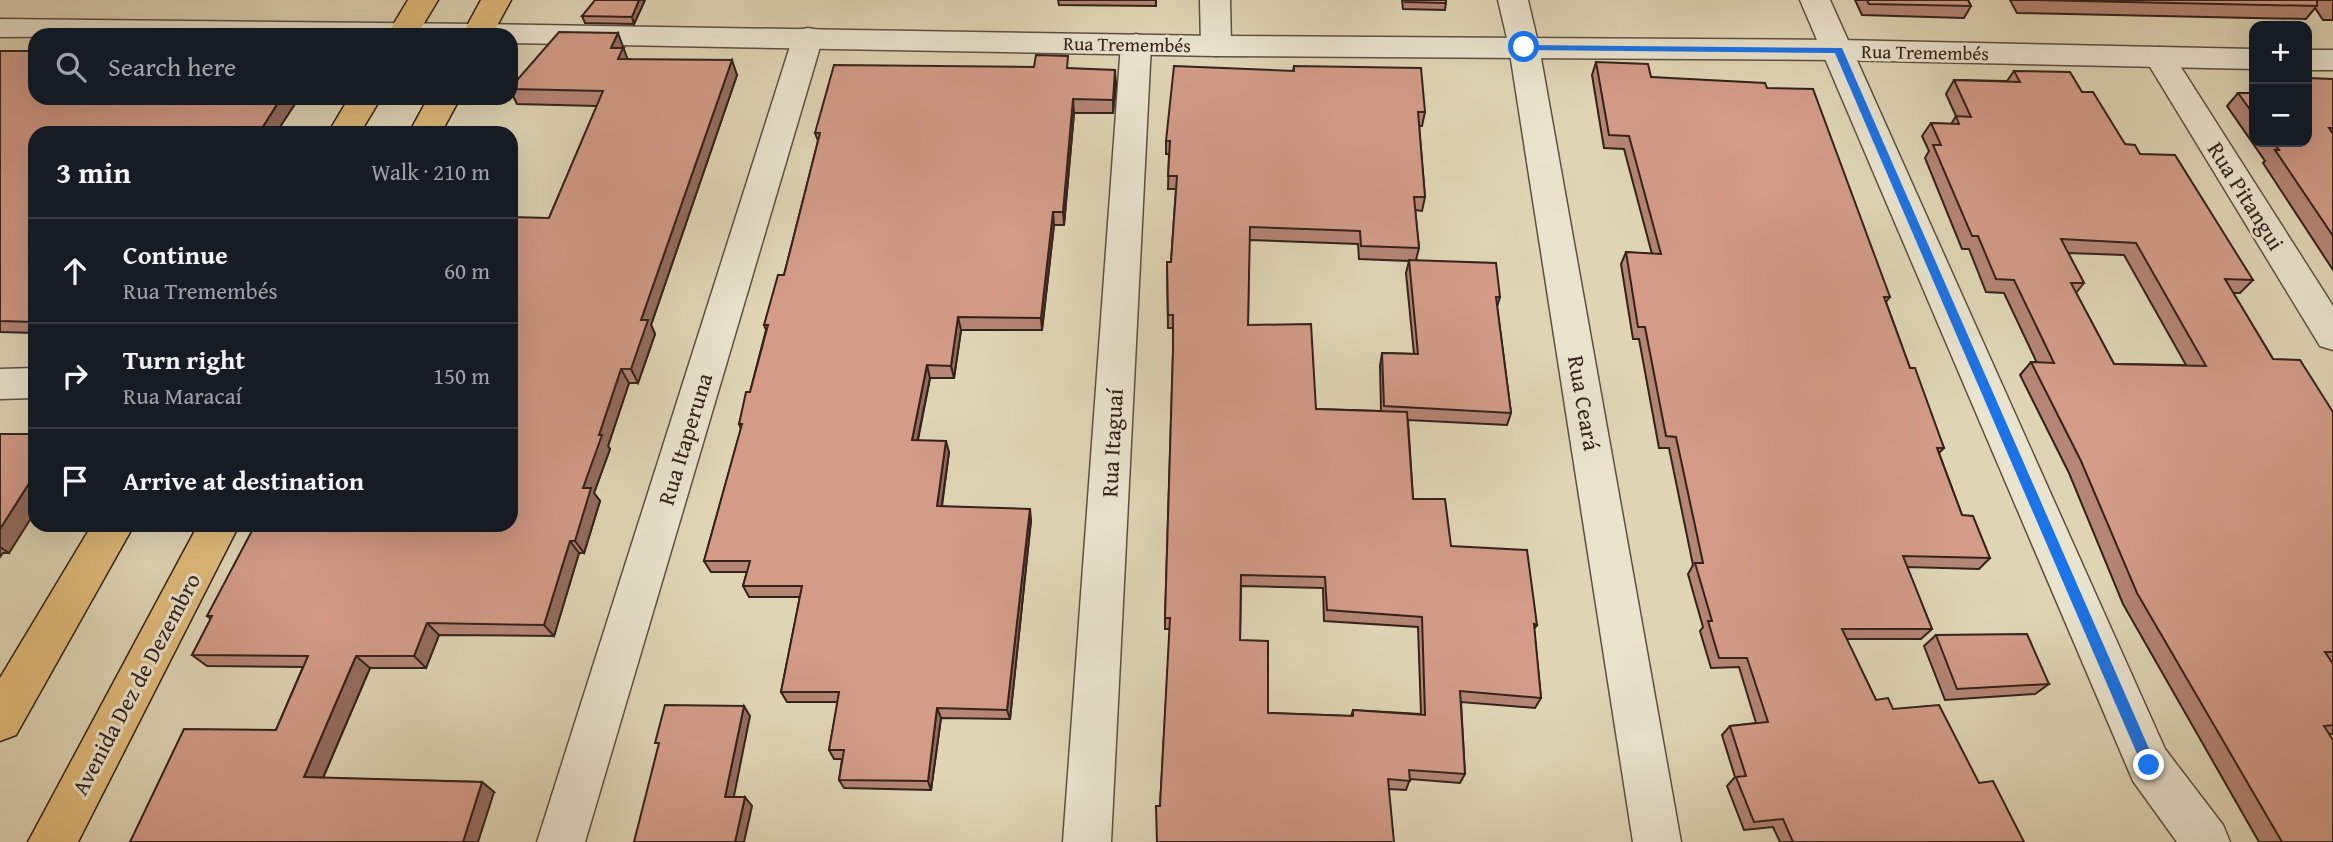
<!DOCTYPE html>
<html lang="en">
<head>
<meta charset="utf-8">
<style>
	:root { --surface:#171b24; --page:#20242c; --text:#f1f3f6; --muted:#9ea1a6; --line:#363941 }
	body { margin:0; font-family:"Gentium Book Plus",serif; background:var(--page); color:var(--text) }
	.controls { position:absolute; right:21px; top:21px; display:grid; overflow:hidden; border-radius:14px; box-shadow:0 7px 28px #0002 }
	.controls button { width:63px; height:63px; display:grid; place-items:center; padding:0; border:0; border-bottom:2px solid var(--line); background:var(--surface); color:var(--text); font:35px sans-serif }
	.stop { position:absolute; width:21px; height:21px; margin:-16px; border:5px solid #1a73e8; border-radius:50%; background:#fff }
	.stop.end { background:#1a73e8; border-color:#fff; box-shadow:0 2px 7px #0008 }
	.list { margin:0; padding:0; list-style:none }
	h2 { display:flex; justify-content:space-between; align-items:center; height:91px; margin:0; padding:0 28px; font-size:30px }
	h2 small { font-size:23px; font-weight:400; color:var(--muted) }
	.list li { display:grid; grid-template-columns:46px 1fr auto; gap:21px; align-items:center; box-sizing:border-box; height:105px; padding:0 28px; border-top:2px solid var(--line) }
	.list b { display:block; font-size:26px; white-space:nowrap }
	.list p { margin:0; font-size:23px; white-space:nowrap; color:var(--muted) }
	.list em { font-size:23px; font-style:normal; color:var(--muted) }
	.icon { flex:none; width:38px; height:38px; fill:none; stroke:currentColor; stroke-width:2; stroke-linecap:round; stroke-linejoin:round }
	.map { position:relative; flex:none; width:2333px; height:842px; overflow:hidden }
	.search { position:absolute; background:var(--surface); box-shadow:0 7px 28px #0002; left:28px; top:28px; width:490px; height:77px; display:flex; align-items:center; gap:18px; box-sizing:border-box; padding:0 24px; border-radius:21px; color:var(--muted); font-size:26px }
	.panel { position:absolute; background:var(--surface); box-shadow:0 7px 28px #0002; left:28px; top:126px; width:490px; height:406px; border-radius:21px }
	.map>svg:first-child { display:block }
	.lines { fill:none; stroke-linecap:round; stroke-linejoin:round }
	.minor-casing { stroke:#5f4f42; stroke-width:3 }
	.tertiary-casing { stroke:#5f4f42; stroke-width:3 }
	.trunk-casing { stroke:#34221b; stroke-width:3 }
	.minor { fill:#eae4cf; fill-rule:evenodd }
	.tertiary { fill:#eae4cf; fill-rule:evenodd }
	.trunk { fill:#e0ba7a; fill-rule:evenodd }
	.wall { fill:#b58575; stroke:#34221b; stroke-width:2; fill-rule:evenodd }
	.shaded-wall { fill:#946c5f; stroke:#34221b; stroke-width:2 }
	.building { fill:#d39b88; stroke:#34221b; stroke-width:2; fill-rule:evenodd }
	.route { fill:#1a73e8 }
	.labels { text-anchor:middle; stroke-width:6; stroke-linejoin:round; paint-order:stroke }
	.far-street-label { font-size:19px; fill:#34221b; stroke:#eae4cf }
	.street-label { font-size:23px; fill:#34221b; stroke:#eae4cf }
</style>
</head>
<body>
<div class="map">
<svg width="2333" height="842" viewBox="0 0 2333 842">
	<rect width="100%" height="100%" fill="#dfd5b5"/>
	<filter id="stains"><feTurbulence type="fractalNoise" baseFrequency=".00286" numOctaves="4"/><feColorMatrix values="0 0 0 0 .2 0 0 0 0 .09 0 0 0 0 .02 0 0 0 .5 -.17"/></filter>
	<radialGradient id="worn" r=".72"><stop offset=".6" stop-color="#630" stop-opacity="0"/><stop offset="1" stop-color="#630" stop-opacity=".3"/></radialGradient>
	<g class="lines">
		<defs>
			<g id="minor">
				<polygon points="1200,0 1230,0 1231,46 1227,53 1216,56 1205,53 1201,46"/>
				<polygon points="1498,0 1528,0 1539,47 1681,842 1633,842 1509,47"/>
				<polygon points="1800,0 1830,0 2165,749 2223,825 2230,842 2177,842 2133,781"/>
				<polygon points="0,19 478,24 489,26 493,33 0,37"/>
				<polygon points="808,28 819,30 823,37 585,842 537,842 793,37 797,30"/>
				<polygon points="1136,34 1147,37 1151,44 1111,842 1063,842 1121,44 1125,37"/>
				<polygon points="2159,47 2170,50 2333,306 2333,350 2320,346 2144,57 2148,50"/>
				<polygon points="35,368 35,398 0,399 0,369"/>
			</g>
			<g id="tertiary">
				<polygon points="478,24 1216,36 1839,40 2254,49 2254,69 1839,60 1216,56 511,43 511,35 464,35 467,26"/>
				<rect x="2307" y="50" width="26" height="20"/>
			</g>
			<g id="trunk">
				<polygon points="408,0 438,0 417,35 387,35"/>
				<polygon points="481,0 511,0 492,35 462,35"/>
				<polygon points="349,98 381,98 360,133 328,133"/>
				<polygon points="428,98 460,98 441,133 409,133"/>
				<polygon points="92,525 134,525 16,735 0,741 0,678"/>
				<polygon points="198,525 239,525 78,842 28,842"/>
			</g>
		</defs>
		<use href="#minor" class="minor-casing"/>
		<use href="#tertiary" class="tertiary-casing"/>
		<use href="#trunk" class="trunk-casing"/>
		<use href="#minor" class="minor"/>
		<use href="#tertiary" class="tertiary"/>
		<use href="#trunk" class="trunk"/>
	</g>
	<g class="wall">
		<polygon points="645,0 634,24 585,23 582,16"/>
		<polygon points="1058,0 1156,0 1156,6 1059,5"/>
		<polygon points="1402,0 1446,0 1446,3 1445,10 1403,9"/>
		<polygon points="1855,0 1968,0 1971,6 1964,18 1862,15"/>
		<polygon points="2010,0 2333,0 2333,20 2323,20 2315,8 2306,19 2017,13"/>
		<polygon points="624,48 623,50 627,59 737,75 651,325 655,334 638,383 629,383 608,446 610,449 594,493 600,501 584,553 579,553 554,636 439,635 426,668 370,668 323,778 482,782 494,792 130,842 276,730 303,667 207,666 192,655 211,619 207,616 549,218 597,106 517,104 511,92 511,87"/>
		<polygon points="0,51 35,133 35,333 0,332"/>
		<polygon points="1596,62 1651,77 1767,88 1890,297 1886,302 1910,368 1944,448 1939,453 1962,515 1990,558 1979,569 1907,567 1932,629 1921,639 1846,639 1876,700 1893,709 1979,783 2024,842 1780,842 1773,827 1744,830 1727,786 1735,777 1722,735 1730,726 1756,723 1739,667 1711,668 1700,631 1703,627 1688,574 1693,565 1669,448 1659,448 1639,339 1633,339 1621,264 1626,252 1652,254 1624,149 1604,148 1592,75"/>
		<path d="M1294,66L1425,112L1422,126H1419L1425,197L1422,211L1415,210L1419,248L1416,260L1500,297L1497,307L1511,413L1507,425L1408,420L1413,499L1451,546L1537,625L1534,629L1541,698L1535,708L1461,702L1465,774L1460,783L1410,779L1406,790L1388,789L1160,806L1170,629H1165V618L1173,355V328H1168L1167,262H1171L1176,189H1168L1169,154H1166V141L1293,71ZM1249,240L1358,244L1359,259L1409,261L1406,273L1414,354L1382,353L1380,366L1381,411L1316,409L1248,325ZM1241,586L1323,588L1324,621L1418,627L1421,714L1353,710L1351,716L1268,713L1240,640Z"/>
		<polygon points="1034,67 1069,68 1116,83 1113,113 1074,113 1064,225 1054,225 1042,330 961,330 954,378 930,378 918,440 949,452 942,506 1031,520 1010,719 941,718 931,790 844,788 839,780 842,759 834,759 829,750 838,702 787,702 781,692 800,597 749,597 743,586 747,572 711,572 704,561 741,429 739,424 750,392 766,330 764,325 784,275 818,141 815,133"/>
		<path d="M2014,71L2082,92L2125,144L2140,154L2253,280L2240,293H2233L2273,359L2333,412V661L2331,662L2333,664V734H2329L2333,842H2259L2123,604L2069,473L2020,375L2031,362L2037,363L2004,293L1986,292L1969,249H1962L1925,158L1929,151L1922,136L1931,123L1951,124L1956,116L1946,94L1954,80L2007,81ZM2068,253L2124,255L2186,365L2114,364L2076,293L2084,283Z"/>
		<polygon points="2333,79 2333,270 2263,163 2265,161 2227,106 2238,93 2254,93 2254,142 2307,142"/>
		<polygon points="0,434 9,553 3,553 0,557"/>
		<polygon points="1936,635 2049,684 2035,694 1945,700 1924,646"/>
	</g>
	<g class="shaded-wall">
		<polygon points="639,0 645,0 634,24 632,17"/>
		<polygon points="618,33 629,63 624,74 611,48"/>
		<polygon points="732,60 737,75 651,325 655,334 638,383 631,369 641,320"/>
		<polygon points="1115,70 1116,83 1113,113 1113,100"/>
		<polygon points="281,98 299,98 276,133 259,133"/>
		<polygon points="1073,99 1074,113 1064,225 1063,212"/>
		<polygon points="1053,212 1054,225 1042,330 1041,318"/>
		<polygon points="958,317 961,330 954,378 951,366"/>
		<polygon points="927,365 930,378 915,452 912,440"/>
		<polygon points="621,369 629,383 608,446 610,449 594,493 600,501 584,553 575,541 583,488 599,435"/>
		<polygon points="946,441 949,452 940,517 937,506"/>
		<polygon points="35,474 35,512 9,553 0,547 0,529"/>
		<polygon points="1030,509 1031,520 1010,719 1007,710"/>
		<polygon points="570,541 579,553 554,636 544,625"/>
		<polygon points="427,623 439,635 426,668 414,656"/>
		<polygon points="356,656 370,668 319,787 304,777"/>
		<polygon points="744,706 750,716 732,806 725,797"/>
		<polygon points="937,708 941,718 931,790 928,781"/>
		<polygon points="482,782 494,792 478,842 463,842"/>
		<polygon points="745,797 752,806 744,842 735,842"/>
	</g>
	<g class="building">
		<polygon points="595,0 639,0 632,17 582,16"/>
		<polygon points="1404,0 1446,0 1446,3 1405,2"/>
		<polygon points="1867,0 1968,0 1971,6 1869,4"/>
		<polygon points="2034,0 2317,0 2317,6"/>
		<polygon points="559,32 618,33 611,48 623,48 618,59 732,60 641,320 648,320 631,369 621,369 599,435 602,435 583,488 591,488 575,541 570,541 544,625 427,623 414,656 356,656 304,777 482,782 463,842 130,842 184,729 276,730 308,656 192,655 212,616 207,616 255,525 511,525 511,217 549,218 603,91 511,89 511,87"/>
		<polygon points="0,51 35,51 35,98 281,98 259,133 35,133 35,322 0,321"/>
		<polygon points="1036,55 1068,56 1067,68 1115,70 1113,100 1073,99 1063,212 1053,212 1041,318 958,317 951,366 927,365 912,440 946,441 937,506 1030,509 1007,710 937,708 928,781 839,780 844,750 829,750 839,692 781,692 802,586 743,586 750,561 704,561 742,424 739,424 746,392 750,392 768,325 764,325 778,275 784,275 820,133 815,133 834,65 1034,67"/>
		<polygon points="1596,62 1648,64 1651,77 1765,83 1767,88 1813,89 1890,297 1884,297 1910,368 1915,368 1944,448 1937,448 1962,515 1973,516 1990,558 1903,556 1932,629 1842,629 1876,700 1888,698 1893,709 1939,705 1979,783 1993,781 2024,842 1793,842 1783,819 1754,822 1736,777 1746,776 1730,726 1768,722 1747,658 1719,658 1708,621 1712,621 1695,563 1703,563 1676,437 1666,436 1645,327 1638,327 1626,252 1661,254 1629,136 1609,135"/>
		<path d="M1174,66L1294,71V66L1421,68L1425,112H1418L1425,197H1414L1419,248L1361,246L1360,231L1250,227L1248,325L1311,324L1316,409L1407,412L1413,499H1445L1451,546L1527,550L1537,625L1534,624L1541,698L1460,691L1465,774L1409,770L1410,781L1388,779L1394,842H1157L1156,806H1160L1170,618H1165L1173,350V315H1168L1167,262H1171L1177,176H1168L1170,141H1166ZM1241,575L1325,577L1327,610L1422,617L1425,715L1353,710V716L1268,713V641L1240,640Z"/>
		<path d="M2014,71L2070,72L2082,92H2093L2125,144L2135,145L2140,154L2175,155L2253,280L2225,279L2273,359L2300,360L2333,412V652H2325L2333,664V725L2324,726L2333,740V842H2282L2137,593L2081,461L2031,362L2054,363L2014,280L1996,279L1978,236H1972L1933,145H1941L1931,123L1959,124L1956,116L1971,117L1954,80L2020,82ZM2061,239L2136,243L2206,366L2114,364L2071,283H2084Z"/>
		<polygon points="2307,78 2333,79 2333,128 2329,128 2333,134 2333,236 2275,150 2279,150 2273,142 2307,142"/>
		<polygon points="2238,93 2254,93 2254,115"/>
		<polygon points="1409,260 1496,263 1500,297 1496,297 1511,413 1384,406 1382,353 1418,354"/>
		<polygon points="0,434 35,434 35,474 0,529"/>
		<polygon points="2027,634 2049,684 1957,689 1936,635"/>
		<polygon points="665,705 744,706 725,797 745,797 735,842 634,842 659,743 655,743"/>
	</g>
	<polygon class="route" points="1521,45 1842,48 2154,760 2154,770 2144,770 1835,53 1524,50"/>
	<g class="labels">
		<g class="far-street-label">
			<text transform="translate(1127 44) rotate(1)" y="7">Rua Tremembés</text>
			<text transform="translate(1925 52) rotate(1)" y="7">Rua Tremembés</text>
		</g>
		<g class="street-label">
			<text transform="translate(2246 196) rotate(58)" y="8">Rua Pitangui</text>
			<text transform="translate(1584 403) rotate(80)" y="8">Rua Ceará</text>
			<text transform="translate(685 439) rotate(-73)" y="8">Rua Itaperuna</text>
			<text transform="translate(1112 443) rotate(-87)" y="8">Rua Itaguaí</text>
			<text transform="translate(136 684) rotate(-62)" y="8">Avenida Dez de Dezembro</text>
		</g>
	</g>
	<rect width="100%" height="100%" filter="url(#stains)"/>
	<rect width="100%" height="100%" fill="url(#worn)"/>
</svg>
<div class="controls">
<button>+</button>
<button>−</button>
</div>
<div class="stop" style="left:1524px;top:47px"></div>
<div class="stop end" style="left:2149px;top:765px"></div>
<div class="search"><svg class="icon" aria-label="search" viewBox="0 0 24 24"><circle cx="10" cy="10" r="6"/><path d="M15 15l6 6"/></svg>Search here</div>
<section class="panel">
<h2>3 min<small>Walk · 210 m</small></h2>
<ul class="list">
<li><svg class="icon" aria-label="ahead" viewBox="0 0 24 24"><path d="M12 20V5M6 11l6-6 6 6"/></svg><div><b>Continue</b><p>Rua Tremembés</p></div><em>60 m</em></li>
<li><svg class="icon" aria-label="right" viewBox="0 0 24 24"><path d="M7 20v-9h11M14 6l5 5-5 5"/></svg><div><b>Turn right</b><p>Rua Maracaí</p></div><em>150 m</em></li>
<li><svg class="icon" aria-label="arrive" viewBox="0 0 24 24"><path d="M6 21V4h12l-3 4 3 4H6"/></svg><div><b>Arrive at destination</b></div></li>
</ul>
</section>
</div>
</body>
</html>
